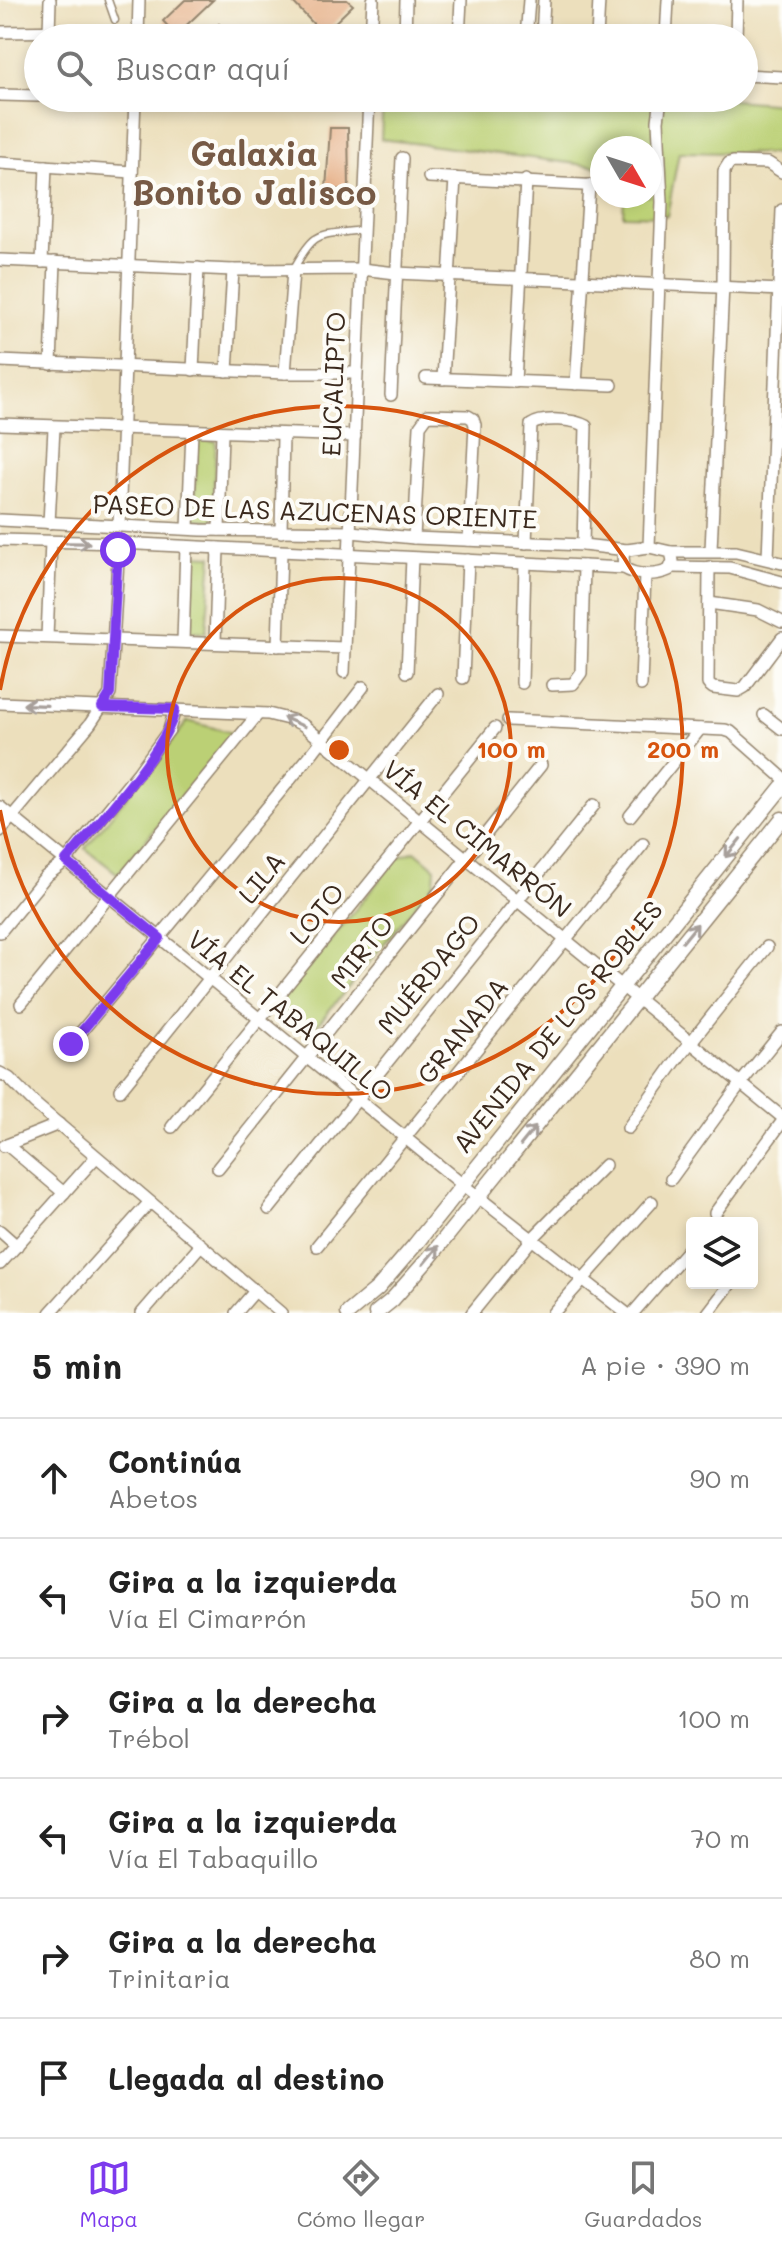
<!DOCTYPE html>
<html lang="es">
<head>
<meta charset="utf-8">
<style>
	:root { --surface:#fff; --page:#f2f2f2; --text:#222; --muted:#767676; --line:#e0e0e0; --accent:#7c3aed }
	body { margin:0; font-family:Mali,sans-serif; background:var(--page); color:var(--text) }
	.controls { position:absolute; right:24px; bottom:24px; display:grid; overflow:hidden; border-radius:8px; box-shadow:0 4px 12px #0003 }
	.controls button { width:72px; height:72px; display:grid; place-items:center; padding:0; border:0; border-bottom:2px solid var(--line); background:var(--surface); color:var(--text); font:40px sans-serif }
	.compass { position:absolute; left:590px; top:136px; width:72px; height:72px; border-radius:50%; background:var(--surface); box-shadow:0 4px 12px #0003; rotate:129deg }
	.stop { position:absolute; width:24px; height:24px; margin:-18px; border:6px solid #7c3aed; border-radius:50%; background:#fff }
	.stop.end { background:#7c3aed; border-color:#fff; box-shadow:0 2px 8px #0008 }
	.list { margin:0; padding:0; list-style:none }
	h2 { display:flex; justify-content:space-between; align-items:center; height:104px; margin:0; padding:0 32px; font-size:34px }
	h2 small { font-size:26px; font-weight:400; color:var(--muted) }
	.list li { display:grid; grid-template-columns:52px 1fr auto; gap:24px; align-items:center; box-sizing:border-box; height:120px; padding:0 32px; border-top:2px solid var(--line) }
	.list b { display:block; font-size:30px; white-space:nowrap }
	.list p { margin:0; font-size:26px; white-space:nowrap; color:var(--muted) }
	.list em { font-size:26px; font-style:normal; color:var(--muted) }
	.icon { flex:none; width:44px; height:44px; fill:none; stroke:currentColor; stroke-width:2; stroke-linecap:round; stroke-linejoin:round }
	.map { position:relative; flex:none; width:782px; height:1313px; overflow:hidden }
	.search { position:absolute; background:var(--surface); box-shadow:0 4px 12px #0003; left:24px; right:24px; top:24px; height:88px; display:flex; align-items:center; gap:20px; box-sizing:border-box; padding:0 28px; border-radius:44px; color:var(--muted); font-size:30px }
	.sheet { height:824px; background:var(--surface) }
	nav { display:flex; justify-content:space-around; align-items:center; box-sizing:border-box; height:112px; border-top:2px solid var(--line); background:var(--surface); font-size:22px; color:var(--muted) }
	nav a { display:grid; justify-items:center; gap:4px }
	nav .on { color:var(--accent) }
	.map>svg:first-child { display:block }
	.green { fill:#bbd075; stroke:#7b7d4a; stroke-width:2 }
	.building { fill:#e7b48d }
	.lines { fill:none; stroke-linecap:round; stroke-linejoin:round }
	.service-casing { stroke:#94846d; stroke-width:9 }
	.minor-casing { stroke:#94846d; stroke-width:14 }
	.tertiary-casing { stroke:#94846d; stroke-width:17 }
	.service { stroke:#fff; stroke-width:6 }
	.minor { stroke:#fff; stroke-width:11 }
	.tertiary { stroke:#fff; stroke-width:14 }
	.oneway { stroke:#a79f9a }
	.route { stroke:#7c3aed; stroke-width:10 }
	.ring { fill:none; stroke:#d7540e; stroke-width:4 }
	.labels { text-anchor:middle; stroke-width:8; stroke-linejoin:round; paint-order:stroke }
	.street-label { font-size:26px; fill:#3b2a1e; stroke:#fdfcf7 }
	.district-label { font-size:34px; font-weight:bold; fill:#775a45; stroke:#fdfcf7 }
	.centre { fill:#d7540e; stroke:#fdfcf7; stroke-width:4 }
	.ring-label { font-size:24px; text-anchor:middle; font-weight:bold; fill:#d7540e; stroke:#fdfcf7; stroke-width:8; stroke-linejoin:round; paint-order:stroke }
</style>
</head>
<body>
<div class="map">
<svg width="782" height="1313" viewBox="0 0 782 1313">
	<rect width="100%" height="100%" fill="#fdfcf7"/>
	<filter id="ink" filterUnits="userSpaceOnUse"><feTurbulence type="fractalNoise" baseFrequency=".0125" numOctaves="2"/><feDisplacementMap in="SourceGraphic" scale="16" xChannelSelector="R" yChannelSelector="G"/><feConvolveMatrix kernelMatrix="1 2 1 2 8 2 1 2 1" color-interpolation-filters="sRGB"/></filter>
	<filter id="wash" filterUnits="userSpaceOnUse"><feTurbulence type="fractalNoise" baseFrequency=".006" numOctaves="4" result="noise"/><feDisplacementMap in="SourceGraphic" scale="32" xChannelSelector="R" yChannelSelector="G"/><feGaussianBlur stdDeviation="1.8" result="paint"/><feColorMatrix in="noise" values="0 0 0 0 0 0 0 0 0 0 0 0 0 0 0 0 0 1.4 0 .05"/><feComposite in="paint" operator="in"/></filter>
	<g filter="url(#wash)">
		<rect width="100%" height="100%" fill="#ecdfbc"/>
		<g class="green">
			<polygon points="644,98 708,98 782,104 782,154 679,152 667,216 623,215 624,196 650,196 650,148 602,148 602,167 381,139 383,99 617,107"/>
			<polygon points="198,440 216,441 212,522 193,519"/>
			<polygon points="192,555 212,556 206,632 190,631"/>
			<polygon points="188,721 233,733 118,874 85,848"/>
			<polygon points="415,851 435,868 434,883 318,1024 299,1028 288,1021 281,1002 397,858"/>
		</g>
		<g id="blocks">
			<g class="building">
				<polygon points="185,0 213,0 176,35 163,21"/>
				<polygon points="291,0 347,0 353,5 323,34"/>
				<polygon points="219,24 234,38 205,38"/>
				<polygon points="330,128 348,128 349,189 326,190"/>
			</g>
		</g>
	</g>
	<g filter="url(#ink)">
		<use href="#blocks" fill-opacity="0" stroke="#94846d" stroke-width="2"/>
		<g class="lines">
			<defs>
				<g id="service">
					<polyline points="108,0 115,20"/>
					<path d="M293,270C316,228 318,236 363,230"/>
				</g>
				<g id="minor">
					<polyline points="0,32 81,31"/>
					<polyline points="49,33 50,0"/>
					<polyline points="138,38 139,0"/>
					<polyline points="371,38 373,0"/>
					<polyline points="405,38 406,0"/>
					<polyline points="459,38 461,0"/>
					<polyline points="526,38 529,0"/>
					<polyline points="542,38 544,0"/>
					<polyline points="597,38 599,0"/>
					<polyline points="666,38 668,0"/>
					<polyline points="736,38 737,0"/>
					<polyline points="744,75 782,77"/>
					<polyline points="0,95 38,96"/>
					<polyline points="83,98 135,100"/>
					<polyline points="0,163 132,172"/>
					<polyline points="429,177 602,186"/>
					<polyline points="0,260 233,270 361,269 396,273 782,290"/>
					<polyline points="42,262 46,166"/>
					<polyline points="0,361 285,373 356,373"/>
					<polyline points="51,364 55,262"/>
					<polyline points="193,370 198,268"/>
					<polyline points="227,371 233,270"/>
					<polyline points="285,373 293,271"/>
					<polyline points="426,378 612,385"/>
					<polyline points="443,379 455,178"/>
					<polyline points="515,382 526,180"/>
					<polyline points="576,384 589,185"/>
					<polyline points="391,395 402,158"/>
					<polyline points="0,424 355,436"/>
					<polyline points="0,520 201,530 351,532 414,538 583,545 627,550"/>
					<polyline points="49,523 54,428"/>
					<polyline points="119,525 135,98"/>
					<polyline points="188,528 192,432"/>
					<polyline points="219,530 222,433"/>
					<polyline points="281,532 283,435"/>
					<polyline points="414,538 420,426 428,415 468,416 473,419 475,425 469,540"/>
					<polyline points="0,540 119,543 624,568"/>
					<path d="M526,543L531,425C542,417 574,419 586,426L583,545"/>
					<polyline points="649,547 662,202 658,121 661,98"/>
					<path d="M649,547L671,552L673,561L669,570C656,576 636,576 624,568L623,555L627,550Z"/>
					<polyline points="711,550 723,285 724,171 729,163 733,162 768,163 782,172"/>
					<polyline points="671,552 736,552 782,563"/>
					<polyline points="768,558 782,210"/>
					<polyline points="672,567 730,568 782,582"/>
					<polyline points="709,567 708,684 713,688 738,691 745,687 782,638"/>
					<polyline points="709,603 758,610 782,622"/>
					<polyline points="0,636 345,648"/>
					<polyline points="47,637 51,542"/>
					<polyline points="183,641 186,547"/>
					<polyline points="215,642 218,548"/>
					<polyline points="278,646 281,552"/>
					<polyline points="344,672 369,98"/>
					<polyline points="407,672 412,558"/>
					<polyline points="463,678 468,560"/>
					<polyline points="522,683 525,563"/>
					<polyline points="552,685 573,684 581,673 584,566"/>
					<polyline points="641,685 645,574"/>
					<polyline points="0,703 268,714 292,720 303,725 782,1117"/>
					<polyline points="764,715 782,729"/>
					<polyline points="508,720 725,730 731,732 782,777"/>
					<polyline points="0,807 463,1185 626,1313"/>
					<polyline points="630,816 700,729"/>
					<polyline points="0,831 90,724 110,694 119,543"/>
					<polyline points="0,932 45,877 66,861 138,773 169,730 175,709"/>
					<polyline points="21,1004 258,714"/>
					<polyline points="71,1044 313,752 363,687"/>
					<polyline points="0,1073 9,1078 35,1104 281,1313"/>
					<polyline points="120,1090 438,694"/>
					<polyline points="172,1127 495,728"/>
					<polyline points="628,1128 675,1062 767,947"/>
					<polyline points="7,1145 64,1193"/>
					<polyline points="4,1146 59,1124"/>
					<polyline points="218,1168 541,765"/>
					<polyline points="671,1179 740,1084 782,1032"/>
					<polyline points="269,1209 594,805"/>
					<polyline points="715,1213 782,1122"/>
					<polyline points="0,1231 17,1246"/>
					<polyline points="317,1246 643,844"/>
					<polyline points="0,1264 96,1157"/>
					<polyline points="50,1313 149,1203"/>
					<polyline points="142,1313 201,1245"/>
					<polyline points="236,1313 255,1291"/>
					<polyline points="472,1313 533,1238 605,1165"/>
					<polyline points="553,1313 652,1202"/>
					<polyline points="633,1313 692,1245"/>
					<polyline points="708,1313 731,1283"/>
				</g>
				<g id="tertiary">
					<polyline points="348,1313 378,1288 414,1246 782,787"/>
					<polyline points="376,1313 392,1300 430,1257 782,819"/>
				</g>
			</defs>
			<use href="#service" class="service-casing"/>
			<use href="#minor" class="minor-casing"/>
			<use href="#tertiary" class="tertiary-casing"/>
			<use href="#service" class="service"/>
			<use href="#minor" class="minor"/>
			<use href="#tertiary" class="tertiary"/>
		</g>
		<defs><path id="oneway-shaft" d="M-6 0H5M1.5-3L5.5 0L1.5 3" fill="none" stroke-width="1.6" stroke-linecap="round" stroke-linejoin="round" transform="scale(2)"/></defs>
		<g class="oneway">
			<use href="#oneway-shaft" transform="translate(78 543) rotate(1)"/>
			<use href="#oneway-shaft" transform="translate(35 705) rotate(-178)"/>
			<use href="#oneway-shaft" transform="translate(294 722) rotate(-156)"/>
			<use href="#oneway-shaft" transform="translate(733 848) rotate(129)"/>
			<use href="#oneway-shaft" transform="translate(690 933) rotate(-51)"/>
			<use href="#oneway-shaft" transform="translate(528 1136) rotate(-51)"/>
			<use href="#oneway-shaft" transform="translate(431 1255) rotate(-50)"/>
		</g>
	</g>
	<g class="lines" filter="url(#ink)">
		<path class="route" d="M71,1044L160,938L66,861C93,829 170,746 175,709L102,707L110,694L118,550"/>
	</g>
	<g class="ring">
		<circle cx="339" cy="750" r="172"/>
		<path d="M0 690A344 344 0 1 1 0 810"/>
	</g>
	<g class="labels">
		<g class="street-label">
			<text transform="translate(334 384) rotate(-88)" y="9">EUCALIPTO</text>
			<text transform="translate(315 512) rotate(2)" y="9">PASEO DE LAS AZUCENAS ORIENTE</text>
			<text transform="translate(477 839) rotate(39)" y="9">VÍA EL CIMARRÓN</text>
			<text transform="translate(262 878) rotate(-51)" y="9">LILA</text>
			<text transform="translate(317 914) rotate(-51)" y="9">LOTO</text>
			<text transform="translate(362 952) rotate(-52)" y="9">MIRTO</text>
			<text transform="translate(429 974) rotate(-51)" y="9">MUÉRDAGO</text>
			<text transform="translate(290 1016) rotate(39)" y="9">VÍA EL TABAQUILLO</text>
			<text transform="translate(558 1027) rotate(-51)" y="9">AVENIDA DE LOS ROBLES</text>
			<text transform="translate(463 1031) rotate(-51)" y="9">GRANADA</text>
		</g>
		<g class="district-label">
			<text x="254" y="166">Galaxia<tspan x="254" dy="39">Bonito Jalisco</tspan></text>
		</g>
	</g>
	<circle cx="339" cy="750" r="12" class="centre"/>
	<g class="ring-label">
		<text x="511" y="758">100 m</text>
		<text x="683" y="758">200 m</text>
	</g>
</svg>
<div class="controls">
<button><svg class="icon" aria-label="layers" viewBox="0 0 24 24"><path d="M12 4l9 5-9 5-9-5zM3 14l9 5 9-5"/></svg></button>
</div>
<svg class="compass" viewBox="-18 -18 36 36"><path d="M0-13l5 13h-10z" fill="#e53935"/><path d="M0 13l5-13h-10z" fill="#767676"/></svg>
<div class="stop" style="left:118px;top:550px"></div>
<div class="stop end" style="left:71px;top:1044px"></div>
<div class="search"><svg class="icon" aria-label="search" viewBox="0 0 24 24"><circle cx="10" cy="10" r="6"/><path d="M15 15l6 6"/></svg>Buscar aquí</div>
</div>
<section class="sheet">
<h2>5 min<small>A pie · 390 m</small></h2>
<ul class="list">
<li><svg class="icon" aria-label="ahead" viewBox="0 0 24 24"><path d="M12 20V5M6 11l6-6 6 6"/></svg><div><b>Continúa</b><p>Abetos</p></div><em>90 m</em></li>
<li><svg class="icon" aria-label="left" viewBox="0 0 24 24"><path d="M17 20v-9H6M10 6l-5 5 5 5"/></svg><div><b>Gira a la izquierda</b><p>Vía El Cimarrón</p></div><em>50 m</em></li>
<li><svg class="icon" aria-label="right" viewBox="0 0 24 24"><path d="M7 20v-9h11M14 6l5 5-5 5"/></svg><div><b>Gira a la derecha</b><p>Trébol</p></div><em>100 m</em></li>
<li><svg class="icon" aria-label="left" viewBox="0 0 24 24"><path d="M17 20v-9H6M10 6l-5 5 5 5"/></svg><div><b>Gira a la izquierda</b><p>Vía El Tabaquillo</p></div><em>70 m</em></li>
<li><svg class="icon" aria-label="right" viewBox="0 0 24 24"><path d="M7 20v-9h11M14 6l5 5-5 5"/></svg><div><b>Gira a la derecha</b><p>Trinitaria</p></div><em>80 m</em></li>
<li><svg class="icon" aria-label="arrive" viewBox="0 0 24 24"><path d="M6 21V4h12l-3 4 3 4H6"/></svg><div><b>Llegada al destino</b></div></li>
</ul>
</section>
<nav>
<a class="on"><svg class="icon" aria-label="map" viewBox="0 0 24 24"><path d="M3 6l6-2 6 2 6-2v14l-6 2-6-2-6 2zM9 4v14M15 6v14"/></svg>Mapa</a>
<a><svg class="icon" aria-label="directions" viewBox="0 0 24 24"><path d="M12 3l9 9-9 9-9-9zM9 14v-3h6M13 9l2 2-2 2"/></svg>Cómo llegar</a>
<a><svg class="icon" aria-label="saved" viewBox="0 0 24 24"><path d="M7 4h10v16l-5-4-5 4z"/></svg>Guardados</a>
</nav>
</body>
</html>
